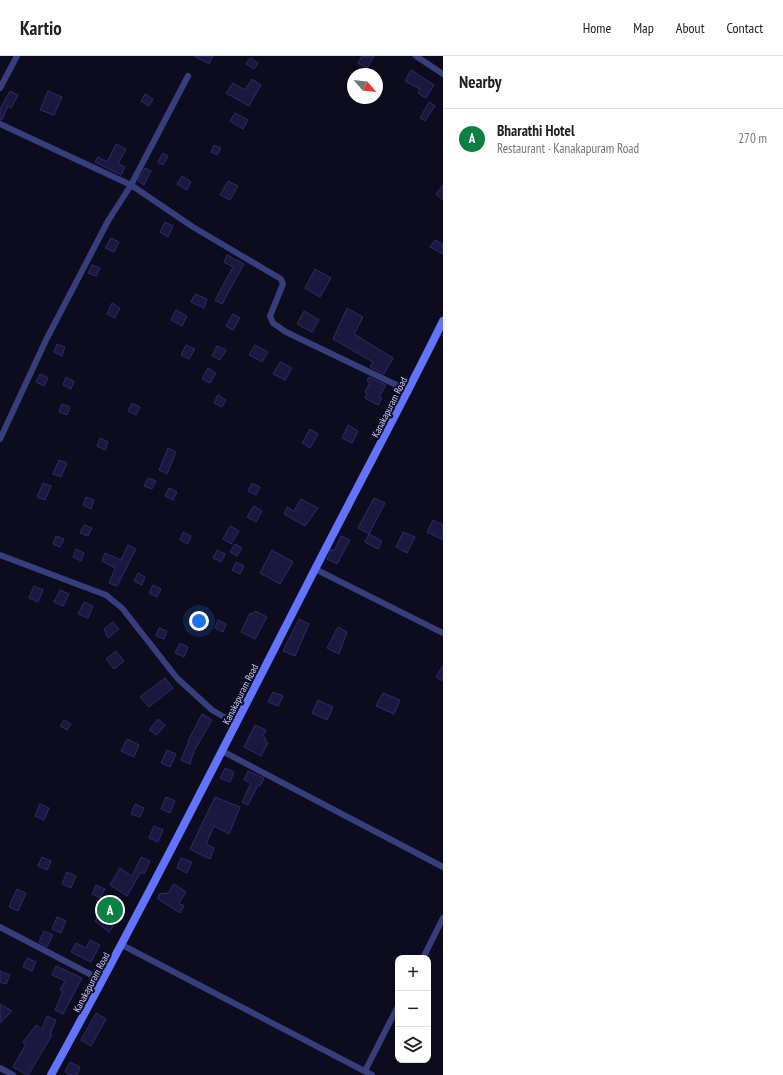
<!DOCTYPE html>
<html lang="en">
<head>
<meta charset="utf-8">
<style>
	:root { --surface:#fff; --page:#f2f2f2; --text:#202124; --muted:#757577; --line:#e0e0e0; --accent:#0b8043 }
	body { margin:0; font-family:"PT Sans Narrow",sans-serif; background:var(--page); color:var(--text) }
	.controls { position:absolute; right:12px; bottom:12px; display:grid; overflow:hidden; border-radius:8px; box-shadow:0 2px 10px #0003 }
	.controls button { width:36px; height:36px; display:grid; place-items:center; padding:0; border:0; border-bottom:1px solid var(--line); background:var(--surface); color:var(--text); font:20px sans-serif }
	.compass { position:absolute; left:347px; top:12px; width:36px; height:36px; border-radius:50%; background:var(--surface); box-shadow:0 2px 10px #0003; rotate:118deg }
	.you { position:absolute; left:199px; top:565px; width:14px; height:14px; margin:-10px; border:3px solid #fff; border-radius:50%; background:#1a73e8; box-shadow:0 0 0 6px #1a73e833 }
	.badge { display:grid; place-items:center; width:26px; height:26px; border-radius:50%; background:var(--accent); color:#fff; font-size:13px; font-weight:700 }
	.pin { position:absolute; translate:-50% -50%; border:2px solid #fff; box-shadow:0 1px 4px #0006 }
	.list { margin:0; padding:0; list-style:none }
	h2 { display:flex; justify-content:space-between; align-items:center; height:52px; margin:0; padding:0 16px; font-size:17px }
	h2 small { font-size:13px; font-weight:400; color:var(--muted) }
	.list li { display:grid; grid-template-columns:26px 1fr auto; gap:12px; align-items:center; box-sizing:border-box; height:60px; padding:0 16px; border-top:1px solid var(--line) }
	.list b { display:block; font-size:15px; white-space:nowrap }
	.list p { margin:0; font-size:13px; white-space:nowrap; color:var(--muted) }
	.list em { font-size:13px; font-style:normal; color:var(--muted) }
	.icon { flex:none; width:22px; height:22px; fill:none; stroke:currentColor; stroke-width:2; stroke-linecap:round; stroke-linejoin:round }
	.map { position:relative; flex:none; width:443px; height:1019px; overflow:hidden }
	header { display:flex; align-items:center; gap:24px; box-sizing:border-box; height:56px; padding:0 20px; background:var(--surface); border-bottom:1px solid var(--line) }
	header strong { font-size:19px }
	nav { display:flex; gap:22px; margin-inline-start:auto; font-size:14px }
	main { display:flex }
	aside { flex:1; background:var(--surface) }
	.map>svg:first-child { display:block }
	.building { fill:#1a183f; stroke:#2e2a6b }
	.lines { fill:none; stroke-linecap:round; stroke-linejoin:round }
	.street { stroke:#373e7d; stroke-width:6 }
	.secondary { stroke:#6173ff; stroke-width:8 }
	.labels { text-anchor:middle; stroke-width:4; stroke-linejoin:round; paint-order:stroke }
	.street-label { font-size:10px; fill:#c9cbff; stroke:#0d0c1e }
</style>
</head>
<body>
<header>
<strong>Kartio</strong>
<nav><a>Home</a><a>Map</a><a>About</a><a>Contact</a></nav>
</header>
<main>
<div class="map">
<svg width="443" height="1019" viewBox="0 0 443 1019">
	<rect width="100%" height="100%" fill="#0d0c1e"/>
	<g class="building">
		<polygon points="194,0 213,0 209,8"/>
		<polygon points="362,0 374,0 367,12 358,7"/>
		<polygon points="250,2 258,7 254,13 246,8"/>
		<polygon points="411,14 434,29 426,42 418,37 420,33 405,25"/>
		<polygon points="252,23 261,29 249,50 226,37 233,27 245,34"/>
		<polygon points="10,35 18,39 11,52 8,50 2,64 0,64 0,53"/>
		<polygon points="48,35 62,41 54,59 40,54"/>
		<polygon points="145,38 153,43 149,50 141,45"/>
		<polygon points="429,46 435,50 425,65 420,62"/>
		<polygon points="235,57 248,64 243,73 230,65"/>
		<polygon points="116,88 126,93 118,108 125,111 121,119 95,106 98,101 107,106"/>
		<polygon points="214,89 221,92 217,99 211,96"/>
		<polygon points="163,97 168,100 163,109 158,106"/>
		<polygon points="145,112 151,115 144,129 138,125"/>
		<polygon points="182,120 191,126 187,134 177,128"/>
		<polygon points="228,125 238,130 230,144 220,139"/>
		<polygon points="443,129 443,144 436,138"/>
		<polygon points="165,166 173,170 168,181 160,176"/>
		<polygon points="111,182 119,186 114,196 105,192"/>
		<polygon points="435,184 443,188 443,198 430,191"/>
		<polygon points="227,199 244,208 222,248 215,244 233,211 224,206"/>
		<polygon points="92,209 100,212 96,220 88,217"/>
		<polygon points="315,213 331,222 320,241 305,232"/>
		<polygon points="195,238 207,243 204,252 191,246"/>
		<polygon points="112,247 120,252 115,262 107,258"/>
		<polygon points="347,252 363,261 354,278 393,302 384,318 370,311 373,306 333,283"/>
		<polygon points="176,254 187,260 182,270 171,264"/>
		<polygon points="304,255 319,264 312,276 297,268"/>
		<polygon points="233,258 240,262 233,274 226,270"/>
		<polygon points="57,288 65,291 62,300 54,296"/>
		<polygon points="186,289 195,293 189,303 181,299"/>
		<polygon points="255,289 268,296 262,306 249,299"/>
		<polygon points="217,290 226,294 220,304 212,300"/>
		<polygon points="280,306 292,312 285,324 273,318"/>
		<polygon points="208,312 216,317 210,327 202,323"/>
		<polygon points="40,318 48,322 44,330 36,326"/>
		<polygon points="66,321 74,325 71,333 63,329"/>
		<polygon points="369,321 386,329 379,341 382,342 378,349 365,342 367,337 365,336 370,327 367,325"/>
		<polygon points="218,339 226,344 222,351 214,347"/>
		<polygon points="132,347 140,351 136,359 128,355"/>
		<polygon points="62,348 70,351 67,359 59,356"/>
		<polygon points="348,369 358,375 352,387 342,382"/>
		<polygon points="310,373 318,378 310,392 302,387"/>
		<polygon points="100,382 108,386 105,394 97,390"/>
		<polygon points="168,392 176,396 167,418 159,414"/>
		<polygon points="59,404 67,407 61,421 53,418"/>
		<polygon points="148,422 156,425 152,433 144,430"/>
		<polygon points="43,427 51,430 45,444 37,441"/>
		<polygon points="252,427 260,431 256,439 248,435"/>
		<polygon points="169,432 177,436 173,444 165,440"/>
		<polygon points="86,441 94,444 91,453 83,449"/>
		<polygon points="374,442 385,447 369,478 358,472"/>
		<polygon points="301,443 318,452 305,470 284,458 287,451 294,455"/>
		<polygon points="254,450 262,455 256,466 247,461"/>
		<polygon points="433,464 443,469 443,484 427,476"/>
		<polygon points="84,469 92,472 88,480 80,477"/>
		<polygon points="230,470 239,475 231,488 223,483"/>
		<polygon points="183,476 191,480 188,488 180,484"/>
		<polygon points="403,476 415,481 407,497 396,491"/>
		<polygon points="369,478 382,485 378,493 365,486"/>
		<polygon points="56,480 64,483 60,491 53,488"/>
		<polygon points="341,480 350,484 337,508 327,503 331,493 334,495"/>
		<polygon points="235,488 242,492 237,500 230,496"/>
		<polygon points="128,489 136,493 117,530 109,527 115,512 102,505 105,497 121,504"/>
		<polygon points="76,493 84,497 81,505 73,501"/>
		<polygon points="217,494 225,498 221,506 213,502"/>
		<polygon points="272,494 293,506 280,528 260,517"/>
		<polygon points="236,506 244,510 240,518 232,514"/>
		<polygon points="138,517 145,521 142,529 134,525"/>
		<polygon points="153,529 161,533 157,541 149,537"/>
		<polygon points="34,530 43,534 38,546 29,542"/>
		<polygon points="60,534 69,538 63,550 54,546"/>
		<polygon points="84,546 93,550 88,562 78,558"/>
		<polygon points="255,555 267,561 255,583 241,576 250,557 253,558"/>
		<polygon points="299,563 309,568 295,600 283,595"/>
		<polygon points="218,564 226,568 223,576 215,572"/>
		<polygon points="113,566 119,573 108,582 104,573"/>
		<polygon points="338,571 347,576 339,598 327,592"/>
		<polygon points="159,572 167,575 164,583 156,580"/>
		<polygon points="180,587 188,591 184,601 175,597"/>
		<polygon points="116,595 124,605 114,613 106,603"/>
		<polygon points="443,610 443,625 436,621"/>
		<polygon points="165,622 173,632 149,651 140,641"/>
		<polygon points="273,636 283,640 278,650 268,646"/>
		<polygon points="383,637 400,644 394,658 376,650"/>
		<polygon points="318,644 333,651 327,664 312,657"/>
		<polygon points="202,658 212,664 194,695 190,708 181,704 189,685 188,685"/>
		<polygon points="158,663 165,669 157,679 149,674"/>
		<polygon points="64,664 71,668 67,674 60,670"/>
		<polygon points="255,669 266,674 263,680 266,682 265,685 268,687 261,700 244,691"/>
		<polygon points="127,683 139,689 134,701 121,695"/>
		<polygon points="167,694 176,698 170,711 161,707"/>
		<polygon points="225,712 234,716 230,726 220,722"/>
		<polygon points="248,715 264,722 260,730 258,729 248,749 242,746 251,727 244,724"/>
		<polygon points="166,741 175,745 170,757 161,753"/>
		<polygon points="215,741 240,751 229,778 214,770 206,788 214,792 210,803 190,793"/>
		<polygon points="40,748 49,752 44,764 35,760"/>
		<polygon points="135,748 144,752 140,761 131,758"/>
		<polygon points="154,770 163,774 158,786 149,782"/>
		<polygon points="42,801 51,805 47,814 38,810"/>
		<polygon points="141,801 150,805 144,818 141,816 127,840 110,829 120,812 132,820"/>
		<polygon points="181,802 192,806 187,817 177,812"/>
		<polygon points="67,816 76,820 71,832 62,828"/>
		<polygon points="174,828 186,836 179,847 184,850 180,857 158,843 159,838 168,837"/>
		<polygon points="96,829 105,833 100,842 92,838"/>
		<polygon points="17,833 26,837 18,855 9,851"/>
		<polygon points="107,845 124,854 109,876 95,865"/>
		<polygon points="57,861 66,865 61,877 52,873"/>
		<polygon points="44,875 53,879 47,891 39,886"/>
		<polygon points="90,884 100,889 91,906 71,896 76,887 86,892"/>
		<polygon points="27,902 36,906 32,915 23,911"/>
		<polygon points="56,910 82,922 63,958 55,954 63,935 60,934 65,925 52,919"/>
		<polygon points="0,915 10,919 6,928 0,926"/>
		<polygon points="0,948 12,955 0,967"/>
		<polygon points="96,957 106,963 91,990 81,984"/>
		<polygon points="47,960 56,964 50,978 52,979 28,1019 13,1011 26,988 23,986 36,969 42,973"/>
		<polygon points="70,1006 80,1011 77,1019 70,1019 65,1016"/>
	</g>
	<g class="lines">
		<g class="street">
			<polyline points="416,0 443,18"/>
			<polyline points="0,32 17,0"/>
			<polyline points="0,68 131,129 193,171 281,223 283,228 270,260 273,267 286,276 409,335"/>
			<polyline points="0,383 46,284 108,165 131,129 188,20"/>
			<polyline points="0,499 106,539 122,552 177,622 212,654 236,668"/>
			<polyline points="315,513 443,577"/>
			<polyline points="222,695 443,811"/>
			<polyline points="0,871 103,925"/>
			<polyline points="122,889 372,1019"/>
			<polyline points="423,902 443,862"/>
			<polyline points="0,1012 13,1019"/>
			<polyline points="365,1015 398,950"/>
		</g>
		<path class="secondary" d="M51,1019C141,855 225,689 310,523C354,437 400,352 443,265"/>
	</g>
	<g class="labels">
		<g class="street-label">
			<text transform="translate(389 351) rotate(-63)" y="4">Kanakapuram Road</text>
			<text transform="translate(240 638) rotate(-63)" y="4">Kanakapuram Road</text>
			<text transform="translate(91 926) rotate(-62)" y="4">Kanakapuram Road</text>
		</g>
	</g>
</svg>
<div class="controls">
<button>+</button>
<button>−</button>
<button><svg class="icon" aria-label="layers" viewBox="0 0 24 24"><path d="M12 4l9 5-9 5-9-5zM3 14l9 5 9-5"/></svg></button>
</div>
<svg class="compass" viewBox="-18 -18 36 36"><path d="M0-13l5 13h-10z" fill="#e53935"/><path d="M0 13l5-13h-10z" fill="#757577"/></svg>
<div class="you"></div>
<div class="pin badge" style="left:110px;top:854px">A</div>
</div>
<aside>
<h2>Nearby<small></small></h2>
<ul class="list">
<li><span class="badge">A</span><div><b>Bharathi Hotel</b><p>Restaurant · Kanakapuram Road</p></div><em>270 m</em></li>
</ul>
</aside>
</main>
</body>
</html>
